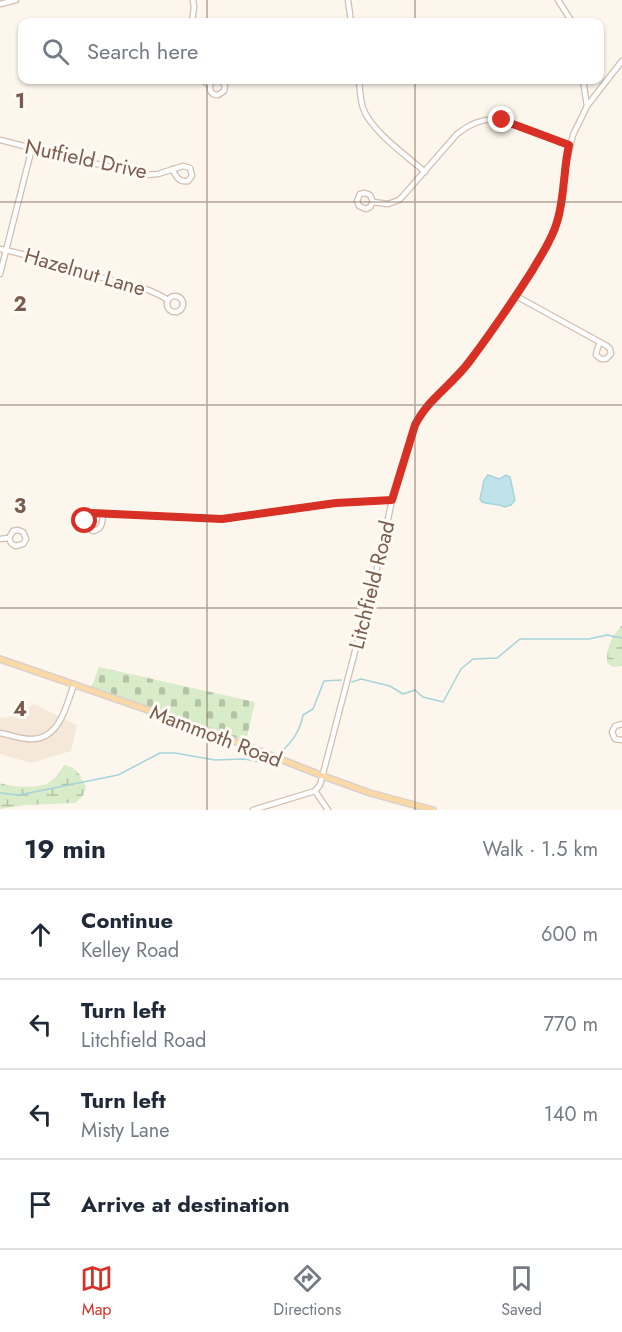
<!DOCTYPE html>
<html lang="en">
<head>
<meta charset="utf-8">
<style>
	:root { --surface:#fff; --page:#f6f6f7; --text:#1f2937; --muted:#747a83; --line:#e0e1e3; --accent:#d93025 }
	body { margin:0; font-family:Jost,sans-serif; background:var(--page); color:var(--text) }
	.stop { position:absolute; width:18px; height:18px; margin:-14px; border:4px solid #d93025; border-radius:50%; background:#fff }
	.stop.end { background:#d93025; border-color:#fff; box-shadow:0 2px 6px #0008 }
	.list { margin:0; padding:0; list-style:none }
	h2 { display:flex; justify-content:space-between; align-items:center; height:78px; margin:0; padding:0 24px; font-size:26px }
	h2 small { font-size:20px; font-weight:400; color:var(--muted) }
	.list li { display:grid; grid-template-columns:39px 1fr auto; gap:18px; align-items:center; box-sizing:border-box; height:90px; padding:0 24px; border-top:2px solid var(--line) }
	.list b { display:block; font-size:22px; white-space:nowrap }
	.list p { margin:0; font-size:20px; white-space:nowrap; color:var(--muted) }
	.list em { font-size:20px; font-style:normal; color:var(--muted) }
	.icon { flex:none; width:33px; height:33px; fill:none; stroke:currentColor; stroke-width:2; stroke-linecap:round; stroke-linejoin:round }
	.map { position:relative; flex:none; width:622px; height:810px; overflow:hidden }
	.search { position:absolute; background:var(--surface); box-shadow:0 2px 4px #0004; left:18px; right:18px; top:18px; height:66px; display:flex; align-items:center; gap:15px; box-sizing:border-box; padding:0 21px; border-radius:12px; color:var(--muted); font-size:22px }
	.sheet { height:438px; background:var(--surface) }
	nav { display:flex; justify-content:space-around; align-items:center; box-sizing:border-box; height:84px; border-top:2px solid var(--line); background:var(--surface); font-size:16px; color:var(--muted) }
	nav a { display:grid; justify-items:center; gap:3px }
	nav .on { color:var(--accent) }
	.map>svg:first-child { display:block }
	.residential { fill:#f5e8da }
	.wetland { fill:url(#wetland-marsh) }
	.cemetery { fill:url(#cemetery-stones) }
	.water { fill:#bfe3e8; stroke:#a5d3da; stroke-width:1.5 }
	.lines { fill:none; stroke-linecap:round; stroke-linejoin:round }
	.stream { stroke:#a5d3da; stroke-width:1.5 }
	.minor-casing { stroke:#d1beb0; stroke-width:7 }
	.major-casing { stroke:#dad1cd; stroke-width:8 }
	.minor { stroke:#fff; stroke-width:4.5 }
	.major { stroke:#fbd9a5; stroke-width:5 }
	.route { stroke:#d93025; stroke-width:8 }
	.grid { fill:none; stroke:#7a5c4d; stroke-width:1.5; stroke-opacity:0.55 }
	.labels { text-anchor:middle; stroke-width:6; stroke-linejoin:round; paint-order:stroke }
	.street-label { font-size:21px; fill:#7a5c4d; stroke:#fffaf3 }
	.grid-label { font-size:20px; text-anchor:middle; font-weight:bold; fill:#7a5c4d; stroke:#fffaf3; stroke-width:6; stroke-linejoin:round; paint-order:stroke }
</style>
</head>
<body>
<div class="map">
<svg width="622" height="810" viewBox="0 0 622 810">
	<defs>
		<pattern id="wetland-marsh" width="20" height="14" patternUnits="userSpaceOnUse" patternTransform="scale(1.5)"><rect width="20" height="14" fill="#d8ecc9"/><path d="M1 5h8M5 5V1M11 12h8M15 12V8" fill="none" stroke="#b4c2a5"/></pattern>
		<pattern id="cemetery-stones" width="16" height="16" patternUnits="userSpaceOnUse" patternTransform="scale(1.5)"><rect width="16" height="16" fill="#d8ecc9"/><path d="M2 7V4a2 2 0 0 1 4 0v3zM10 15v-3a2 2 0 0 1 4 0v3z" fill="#b4c2a5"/></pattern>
	</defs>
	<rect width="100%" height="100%" fill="#fdf6ec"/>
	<polygon class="residential" points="34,704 77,725 71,751 31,763 0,754 0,717 8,718"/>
	<g class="wetland">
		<path d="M622,625V666L613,667L607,663C607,645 611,638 622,625Z"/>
		<path d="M64,765C78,768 80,775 86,787L83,796L75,803L25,805L0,809V783C10,787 38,789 48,783C55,779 60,772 64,765Z"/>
	</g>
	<polygon class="cemetery" points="99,667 255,702 246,741 91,688"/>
	<path class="water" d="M488,475L499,479L506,475L510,477L515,500L511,505L505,507C496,503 491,505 482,502L480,499L484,480Z"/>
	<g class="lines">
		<g class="stream">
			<polyline points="352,682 361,679 390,686 403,694 415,690 423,697 443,702 461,669 473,659 497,658 520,639 589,639 607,635 622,638"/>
			<path d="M281,752C293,741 300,731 303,715L313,709L324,681L341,680"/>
			<polyline points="0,793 19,795 118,775 160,753 175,753 215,760 244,759 273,764"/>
		</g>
		<defs>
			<g id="minor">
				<polyline points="348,0 351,22"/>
				<polyline points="558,0 572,22"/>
				<polyline points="0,4 16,0"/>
				<polyline points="192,22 194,7 193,0"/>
				<path d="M202,80L210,85C209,91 212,95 218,95L224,91L225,86L221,80L213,81L210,85"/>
				<path d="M359,80C360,89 360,99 363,108C371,131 407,156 425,172"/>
				<polyline points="583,80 587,106"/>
				<path d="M0,140L75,159L145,175L158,174L183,166L190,168L192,176L188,181C179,183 176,176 172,169"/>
				<path d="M373,202L370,207L366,209L359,206L357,201L360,194L365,193L370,195L373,202L388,204L399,200L403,196L457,134C471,123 485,117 503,120L569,145"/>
				<path d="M0,249C18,253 36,257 54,263C64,266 74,270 84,273C113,282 142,283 168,300"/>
				<polyline points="0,274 32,148"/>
				<circle cx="175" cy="304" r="8"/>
				<polyline points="516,296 607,346 610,349 611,354 606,359 601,359 596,355 597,350 600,342"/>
				<path d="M103,514C102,522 103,529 93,531L86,527L85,518L92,513L222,519L336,503L392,500"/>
				<polyline points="0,539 9,538 13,531 18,530 23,532 26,539 23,544 15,546 11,543 9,538"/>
				<polyline points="622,724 615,726 612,732 615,739 622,740"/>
				<path d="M0,733C11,735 22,740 33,739C60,738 67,704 74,684"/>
				<polyline points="315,791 328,810"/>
				<polyline points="253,810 315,791 320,785 381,552 392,500 415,425 428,404 468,364 516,296 547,247 554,232 559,217 566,164 573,135 587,106 622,61"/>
			</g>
			<polyline id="major" points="0,659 209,731 323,776 370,793 433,810"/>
		</defs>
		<use href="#minor" class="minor-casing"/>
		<use href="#major" class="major-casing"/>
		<use href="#minor" class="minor"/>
		<use href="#major" class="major"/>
	</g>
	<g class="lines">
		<path class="route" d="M85,521L87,516L92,513L222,519L336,503L392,500L415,425C427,400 452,385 469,362C491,333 512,302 532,271C541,255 552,240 557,222C565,197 563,171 569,145L502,120"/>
	</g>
	<path class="grid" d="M207,0V22M415,0V22M207,80V810M415,80V810M0,202H622M0,405H622M0,608H622"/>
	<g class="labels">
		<g class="street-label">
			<text transform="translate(86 159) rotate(12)" y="7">Nutfield Drive</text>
			<text transform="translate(85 272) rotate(16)" y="7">Hazelnut Lane</text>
			<text transform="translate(372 585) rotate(-76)" y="7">Litchfield Road</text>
			<text transform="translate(216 736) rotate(21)" y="7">Mammoth Road</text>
		</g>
	</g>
	<g class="grid-label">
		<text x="20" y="108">1</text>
		<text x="20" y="311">2</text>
		<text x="20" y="513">3</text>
		<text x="20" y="716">4</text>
	</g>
</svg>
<div class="stop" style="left:85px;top:521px"></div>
<div class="stop end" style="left:502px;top:120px"></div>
<div class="search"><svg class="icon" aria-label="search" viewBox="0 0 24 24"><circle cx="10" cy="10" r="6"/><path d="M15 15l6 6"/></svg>Search here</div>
</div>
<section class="sheet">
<h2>19 min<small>Walk · 1.5 km</small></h2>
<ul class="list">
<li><svg class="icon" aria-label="ahead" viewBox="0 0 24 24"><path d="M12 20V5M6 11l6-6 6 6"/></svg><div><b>Continue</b><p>Kelley Road</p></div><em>600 m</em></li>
<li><svg class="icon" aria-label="left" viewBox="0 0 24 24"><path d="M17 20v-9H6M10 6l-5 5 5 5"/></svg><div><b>Turn left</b><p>Litchfield Road</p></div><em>770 m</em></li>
<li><svg class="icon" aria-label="left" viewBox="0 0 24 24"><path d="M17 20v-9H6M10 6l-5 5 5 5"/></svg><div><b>Turn left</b><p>Misty Lane</p></div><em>140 m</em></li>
<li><svg class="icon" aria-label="arrive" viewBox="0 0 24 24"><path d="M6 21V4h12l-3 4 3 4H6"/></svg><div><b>Arrive at destination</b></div></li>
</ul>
</section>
<nav>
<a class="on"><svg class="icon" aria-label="map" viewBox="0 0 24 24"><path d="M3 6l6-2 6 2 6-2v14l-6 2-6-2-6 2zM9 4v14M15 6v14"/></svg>Map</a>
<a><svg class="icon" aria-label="directions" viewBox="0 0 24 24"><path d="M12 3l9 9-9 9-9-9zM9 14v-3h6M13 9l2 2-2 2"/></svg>Directions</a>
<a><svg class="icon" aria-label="saved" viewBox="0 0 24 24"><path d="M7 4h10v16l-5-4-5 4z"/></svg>Saved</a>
</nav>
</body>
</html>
